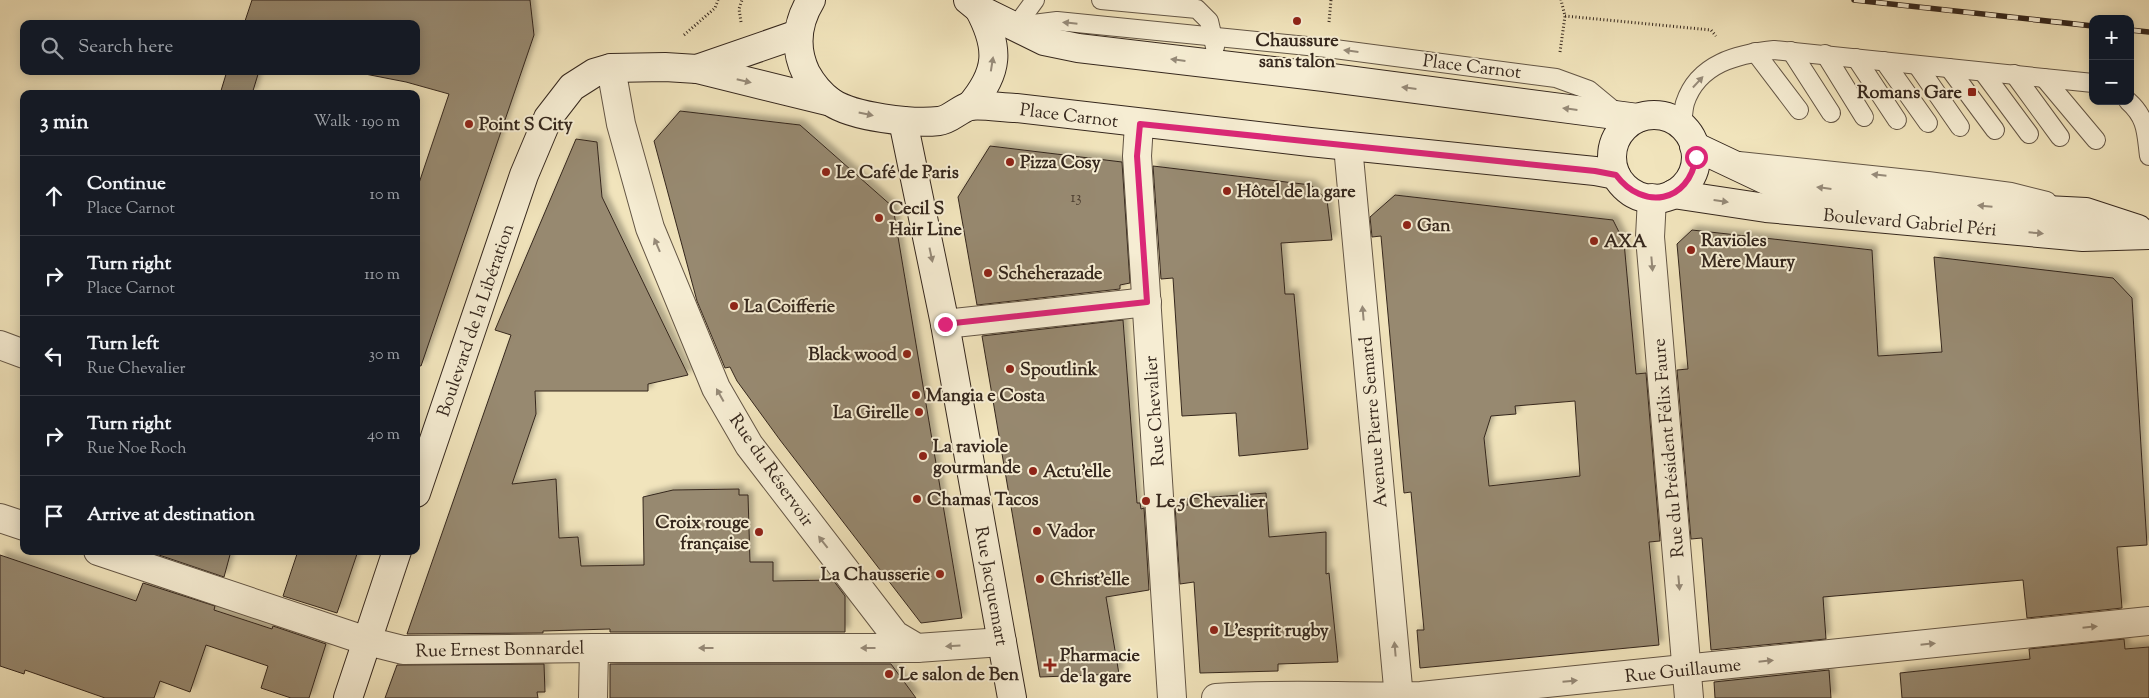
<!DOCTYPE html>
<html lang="en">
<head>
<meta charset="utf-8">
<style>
	:root { --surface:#171b24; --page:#20242c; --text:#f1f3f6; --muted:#9ea1a6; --line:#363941 }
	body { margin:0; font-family:"Sorts Mill Goudy",serif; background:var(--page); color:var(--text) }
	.controls { position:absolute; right:15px; top:15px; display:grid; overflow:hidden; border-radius:10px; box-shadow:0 2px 12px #0003 }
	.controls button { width:45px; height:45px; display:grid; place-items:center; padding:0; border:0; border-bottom:1px solid var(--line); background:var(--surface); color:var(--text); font:25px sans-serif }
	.stop { position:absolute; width:15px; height:15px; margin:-11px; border:4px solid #db2777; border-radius:50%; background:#fff }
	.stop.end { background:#db2777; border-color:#fff; box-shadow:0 1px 5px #0008 }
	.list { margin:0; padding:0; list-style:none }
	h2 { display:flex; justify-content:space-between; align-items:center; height:65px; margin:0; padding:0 20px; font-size:21px }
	h2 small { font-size:16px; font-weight:400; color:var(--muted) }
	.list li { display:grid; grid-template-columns:32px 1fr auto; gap:15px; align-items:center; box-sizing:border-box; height:80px; padding:0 20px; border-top:1px solid var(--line) }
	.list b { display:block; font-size:19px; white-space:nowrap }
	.list p { margin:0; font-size:16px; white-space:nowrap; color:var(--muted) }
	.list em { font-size:16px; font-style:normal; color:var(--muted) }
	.icon { flex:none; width:28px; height:28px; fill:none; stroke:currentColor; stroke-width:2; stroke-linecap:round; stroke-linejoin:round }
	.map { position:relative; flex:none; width:2149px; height:698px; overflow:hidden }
	.search { position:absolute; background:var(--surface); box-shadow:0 2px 12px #0003; left:20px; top:20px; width:400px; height:55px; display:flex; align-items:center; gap:12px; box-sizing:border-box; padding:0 18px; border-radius:10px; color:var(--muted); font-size:19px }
	.panel { position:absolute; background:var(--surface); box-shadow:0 2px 12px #0003; left:20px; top:90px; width:400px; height:465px; border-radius:10px }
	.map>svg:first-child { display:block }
	.building { fill:#978970; stroke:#35271d; fill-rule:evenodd; filter:url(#shadow) }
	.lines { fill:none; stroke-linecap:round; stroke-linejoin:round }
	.service-casing { stroke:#645645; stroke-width:20 }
	.minor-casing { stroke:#645645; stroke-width:30 }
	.secondary-casing { stroke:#35271d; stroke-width:30 }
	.path { stroke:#35271d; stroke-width:3; stroke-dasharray:1 2.5; stroke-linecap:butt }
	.service { stroke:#f6edd3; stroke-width:18 }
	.minor { stroke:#f6edd3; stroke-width:28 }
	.secondary { stroke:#f6edd3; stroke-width:28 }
	.rail-casing { stroke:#35271d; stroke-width:5.5 }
	.rail { stroke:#f6edd3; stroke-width:4; stroke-dasharray:11; stroke-linecap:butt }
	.oneway { fill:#968a78 }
	.route { stroke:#db2777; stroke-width:6 }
	.poi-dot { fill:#8f2418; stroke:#f6edd3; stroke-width:2 }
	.labels { text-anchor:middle; stroke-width:4; stroke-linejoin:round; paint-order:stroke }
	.number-label { font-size:15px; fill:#4e4032 }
	.poi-label { font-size:18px; font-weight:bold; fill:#35271d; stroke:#f6edd3; text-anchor:start }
	.street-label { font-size:18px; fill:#35271d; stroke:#f6edd3 }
</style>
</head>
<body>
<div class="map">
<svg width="2149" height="698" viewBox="0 0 2149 698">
	<defs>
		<filter id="shadow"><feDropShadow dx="4.5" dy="-4.5" stdDeviation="2.5" flood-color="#0004"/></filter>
	</defs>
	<rect width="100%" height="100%" fill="#f1e4bc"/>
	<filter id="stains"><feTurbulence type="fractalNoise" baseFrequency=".004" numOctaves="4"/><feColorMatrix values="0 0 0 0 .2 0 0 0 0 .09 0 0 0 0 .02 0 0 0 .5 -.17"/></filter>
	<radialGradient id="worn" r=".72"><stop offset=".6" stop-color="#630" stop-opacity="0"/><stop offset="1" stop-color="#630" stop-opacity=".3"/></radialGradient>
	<g class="building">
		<polygon points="252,0 530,0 534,35 421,366 416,365 416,192 449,94 406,82 360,73 416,71 416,24 244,24"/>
		<polygon points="227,71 259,71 252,94 220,94"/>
		<polygon points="680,111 800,125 893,207 962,618 921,623 780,440 737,381 730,367 725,368 697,301 654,141"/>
		<polygon points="576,139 597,142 602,197 688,375 648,384 648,391 535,391 536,414 512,484 556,479 559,538 578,537 581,566 644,565 643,497 673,490 739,489 739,495 748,495 750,562 773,562 773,581 833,580 845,596 845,632 610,632 610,629 543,631 543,633 407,634 511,335 495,330"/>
		<polygon points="990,146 1122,162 1130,283 1120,285 1120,289 977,305 958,197"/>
		<polygon points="1153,166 1311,185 1327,200 1332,240 1281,243 1285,294 1294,294 1308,449 1239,456 1236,413 1182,416 1173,278 1161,279"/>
		<path d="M1395,195L1613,220L1624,242L1636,374L1646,373L1660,541L1649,542L1659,645L1420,668L1417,630H1424L1411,492L1404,493L1381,236L1372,237L1370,217ZM1575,401L1580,476L1489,486L1484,438L1491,416L1516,414L1515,406Z"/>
		<polygon points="1692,230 1872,250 1878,356 1942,352 1934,257 2113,278 2132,298 2147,545 2117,547 2122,608 2027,618 2023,580 1823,597 1826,639 1711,650 1702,538 1691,539 1677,370 1688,369 1677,244"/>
		<polygon points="1123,320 1137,503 1140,503 1141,509 1144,508 1149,590 1106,597 1119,674 1040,677 982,336"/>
		<polygon points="1266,493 1269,537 1326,532 1326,574 1329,573 1338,662 1278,664 1278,671 1200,673 1194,582 1180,584 1175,506 1188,505 1187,499"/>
		<polygon points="154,551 231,551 224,577 153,553"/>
		<polygon points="298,551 358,551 337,613 283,596"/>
		<polygon points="0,555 136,601 143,583 215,606 214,610 272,629 273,626 326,644 309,698 291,698 261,688 268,666 206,645 190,692 160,681 154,698 105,698 25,670 24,674 0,666"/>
		<polygon points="2124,639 2125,649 2149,647 2149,698 1902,698 1900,673 2030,659 2029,649"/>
		<polygon points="544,664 545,692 537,692 538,698 385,698 397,665"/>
		<polygon points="610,664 891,664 916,698 610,698"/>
		<polygon points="1829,670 1831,698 1715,698 1714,682"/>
	</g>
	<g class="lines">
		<defs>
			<g id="service">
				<polyline points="1101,0 1197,9 1209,21 1215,47"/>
				<polyline points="1016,26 1057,21 1327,48 1556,78 1589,90 1618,114"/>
				<polyline points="1016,26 1035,0"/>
				<polyline points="1791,51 1831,113"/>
				<polyline points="1755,52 1799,110"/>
				<polyline points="1825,54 1864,117"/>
				<polyline points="1856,58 1897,120"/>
				<polyline points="1884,61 1928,123"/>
				<polyline points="1917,65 1960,127"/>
				<polyline points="1949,68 1995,130"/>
				<polyline points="1983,72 2029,134"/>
				<polyline points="2014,74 2060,137"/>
				<polyline points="2044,78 2096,140"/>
				<path d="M2128,101C2147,118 2146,132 2149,156"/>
				<path d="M1682,126C1683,119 1683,110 1685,103C1698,63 1738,54 1774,50L2093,83"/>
				<polyline points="1739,161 1928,181 2011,192 2047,201"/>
			</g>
			<g id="minor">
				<polyline points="611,68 621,124 650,228 716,388 749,445 895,635 917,648 1002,642"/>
				<polyline points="1139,124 1137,156 1172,698"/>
				<polyline points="1348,146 1399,698"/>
				<polyline points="1652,198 1650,237 1689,698"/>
				<polyline points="945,324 1147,302"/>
				<polyline points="0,345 24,354"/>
				<polyline points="0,518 24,526"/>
				<polyline points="98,551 367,641 403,650 594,648 917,648"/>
				<polyline points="593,698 594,648"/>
				<path d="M1216,698C1285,693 1353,698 1421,696L2149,621"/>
			</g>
			<g id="secondary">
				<path d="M811,0C797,23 794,48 806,73C812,84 820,94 831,102C853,117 912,124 939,121C950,120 959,109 970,106C982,104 1003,108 1016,108L1310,142L1595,171L1616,175"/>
				<polyline points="968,0 979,9 1044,41 1078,48 1324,77 1638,118"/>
				<polyline points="697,69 798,34"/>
				<path d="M970,106C999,72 1000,48 979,9"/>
				<circle cx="1654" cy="157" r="42"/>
				<polyline points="903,121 945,324 1012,698"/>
				<polyline points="1694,146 1768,181 1986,207 2086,212 2138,229"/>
				<polyline points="1673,194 1766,208 2083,237 2149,235"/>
				<polyline points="416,493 524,175 548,118 572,87 594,73 611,68 665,67 697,69 831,102"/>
				<polyline points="348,698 397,551"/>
			</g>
		</defs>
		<use href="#service" class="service-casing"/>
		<use href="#minor" class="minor-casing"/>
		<use href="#secondary" class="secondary-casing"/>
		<g class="path">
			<polyline points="1565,16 1711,30 1716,36"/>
			<polyline points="741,22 739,9 742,0"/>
			<polyline points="1329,22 1331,0"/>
			<polyline points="684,35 715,8 718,0"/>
			<polyline points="1560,52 1565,16 1561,0"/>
		</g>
		<use href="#service" class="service"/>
		<use href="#minor" class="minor"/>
		<use href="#secondary" class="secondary"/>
		<defs>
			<g id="rail">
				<polyline points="1854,0 2093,26"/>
				<polyline points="2130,30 2149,32"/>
			</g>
		</defs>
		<use href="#rail" class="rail-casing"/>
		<use href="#rail" class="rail"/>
	</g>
	<defs><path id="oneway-solid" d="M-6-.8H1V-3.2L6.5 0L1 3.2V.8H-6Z" transform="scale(1.25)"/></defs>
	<g class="oneway">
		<use href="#oneway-solid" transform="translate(1070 23) rotate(-174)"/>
		<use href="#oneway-solid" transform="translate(1351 51) rotate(-173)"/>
		<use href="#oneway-solid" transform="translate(1178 60) rotate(-173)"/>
		<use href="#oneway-solid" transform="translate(992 64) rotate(-81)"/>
		<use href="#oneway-solid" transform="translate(744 81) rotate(13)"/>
		<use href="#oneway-solid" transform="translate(1698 82) rotate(-47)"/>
		<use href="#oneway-solid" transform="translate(1409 88) rotate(-173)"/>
		<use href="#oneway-solid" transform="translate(1570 109) rotate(-173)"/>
		<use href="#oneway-solid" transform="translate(866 114) rotate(12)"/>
		<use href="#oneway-solid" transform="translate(1879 175) rotate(-174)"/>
		<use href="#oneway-solid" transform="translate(1824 188) rotate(-173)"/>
		<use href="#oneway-solid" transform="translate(1721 201) rotate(8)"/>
		<use href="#oneway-solid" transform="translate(1985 206) rotate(-175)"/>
		<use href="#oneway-solid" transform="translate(2036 233) rotate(5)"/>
		<use href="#oneway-solid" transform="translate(657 245) rotate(-113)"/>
		<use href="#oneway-solid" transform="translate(931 255) rotate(78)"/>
		<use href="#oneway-solid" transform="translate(1652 264) rotate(85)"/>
		<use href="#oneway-solid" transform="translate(1363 313) rotate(-95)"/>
		<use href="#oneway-solid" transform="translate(720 395) rotate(-119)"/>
		<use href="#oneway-solid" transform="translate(823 542) rotate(-128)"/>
		<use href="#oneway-solid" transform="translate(1679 583) rotate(85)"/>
		<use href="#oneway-solid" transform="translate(2090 627) rotate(-6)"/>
		<use href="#oneway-solid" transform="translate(1928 644) rotate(-6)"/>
		<use href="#oneway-solid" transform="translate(953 646) rotate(176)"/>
		<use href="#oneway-solid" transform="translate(706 648) rotate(-180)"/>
		<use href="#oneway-solid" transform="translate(868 648) rotate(-180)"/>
		<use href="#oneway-solid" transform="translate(1395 649) rotate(-95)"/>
		<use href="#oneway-solid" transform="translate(1766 661) rotate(-6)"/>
		<use href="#oneway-solid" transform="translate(1570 681) rotate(-5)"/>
	</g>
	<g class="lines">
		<path class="route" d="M945,324L1147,302L1137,156L1140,124L1595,171L1616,175C1643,211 1689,203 1696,157"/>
	</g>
	<g class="poi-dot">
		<circle cx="1297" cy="21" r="5"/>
		<rect x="1967" y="87" width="10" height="10" rx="2.5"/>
		<circle cx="469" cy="124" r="5"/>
		<circle cx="1010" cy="162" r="5"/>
		<circle cx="826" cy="172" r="5"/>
		<circle cx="1227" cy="191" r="5"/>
		<circle cx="879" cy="218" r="5"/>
		<circle cx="1407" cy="225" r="5"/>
		<circle cx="1594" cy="241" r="5"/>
		<circle cx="1691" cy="250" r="5"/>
		<circle cx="988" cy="273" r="5"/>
		<circle cx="734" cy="306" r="5"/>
		<circle cx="907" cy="354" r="5"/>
		<circle cx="1010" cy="369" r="5"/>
		<circle cx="916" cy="395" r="5"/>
		<circle cx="919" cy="412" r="5"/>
		<circle cx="923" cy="456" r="5"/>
		<circle cx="1033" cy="471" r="5"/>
		<circle cx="917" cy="499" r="5"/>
		<circle cx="1146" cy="501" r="5"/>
		<circle cx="1037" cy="531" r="5"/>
		<circle cx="759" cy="532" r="5"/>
		<circle cx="940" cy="574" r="5"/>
		<circle cx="1040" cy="579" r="5"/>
		<circle cx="1214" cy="630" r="5"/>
		<path d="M1047.5 657.5h5v5h5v5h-5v5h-5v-5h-5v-5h5z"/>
		<circle cx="889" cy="674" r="5"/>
	</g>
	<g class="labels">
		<g class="number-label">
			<text x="1076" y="202">13</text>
		</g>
		<g class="poi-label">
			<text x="1297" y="46" text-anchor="middle">Chaussure<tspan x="1297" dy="21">sans talon</tspan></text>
			<text x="1962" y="98" text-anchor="end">Romans Gare</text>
			<text x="479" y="130">Point S City</text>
			<text x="1020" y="168">Pizza Cosy</text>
			<text x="836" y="178">Le Café de Paris</text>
			<text x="1237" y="197">Hôtel de la gare</text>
			<text x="889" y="214">Cecil S<tspan x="889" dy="21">Hair Line</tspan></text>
			<text x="1417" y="231">Gan</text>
			<text x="1701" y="246">Ravioles<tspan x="1701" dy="21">Mère Maury</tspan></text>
			<text x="1604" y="247">AXA</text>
			<text x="998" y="279">Scheherazade</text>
			<text x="744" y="312">La Coifferie</text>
			<text x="897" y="360" text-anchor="end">Black wood</text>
			<text x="1020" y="375">Spoutlink</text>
			<text x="926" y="401">Mangia e Costa</text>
			<text x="909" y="418" text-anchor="end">La Girelle</text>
			<text x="933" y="452">La raviole<tspan x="933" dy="21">gourmande</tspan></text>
			<text x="1043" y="477">Actu'elle</text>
			<text x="927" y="505">Chamas Tacos</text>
			<text x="1156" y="507">Le 5 Chevalier</text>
			<text x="749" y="528" text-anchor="end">Croix rouge<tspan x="749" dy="21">française</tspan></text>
			<text x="1047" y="537">Vador</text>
			<text x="930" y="580" text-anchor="end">La Chausserie</text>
			<text x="1050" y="585">Christ'elle</text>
			<text x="1224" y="636">L'esprit rugby</text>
			<text x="1060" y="661">Pharmacie<tspan x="1060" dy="21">de la gare</tspan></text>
			<text x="899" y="680">Le salon de Ben</text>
		</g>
		<g class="street-label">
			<text transform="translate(1472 66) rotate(7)" y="6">Place Carnot</text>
			<text transform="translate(1069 115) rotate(7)" y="6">Place Carnot</text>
			<text transform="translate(1910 222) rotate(5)" y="6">Boulevard Gabriel Péri</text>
			<text transform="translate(475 320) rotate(-71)" y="6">Boulevard de la Libération</text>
			<text transform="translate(1154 411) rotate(-94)" y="6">Rue Chevalier</text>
			<text transform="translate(1373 422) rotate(-95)" y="6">Avenue Pierre Semard</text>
			<text transform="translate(1668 448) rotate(-95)" y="6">Rue du Président Félix Faure</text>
			<text transform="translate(772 470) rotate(55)" y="6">Rue du Réservoir</text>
			<text transform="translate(992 586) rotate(80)" y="6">Rue Jacquemart</text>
			<text transform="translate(500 649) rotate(-1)" y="6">Rue Ernest Bonnardel</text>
			<text transform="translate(1683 670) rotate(-6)" y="6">Rue Guillaume</text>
		</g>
	</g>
	<rect width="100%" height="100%" filter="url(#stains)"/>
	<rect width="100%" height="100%" fill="url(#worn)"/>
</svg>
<div class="controls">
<button>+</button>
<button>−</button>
</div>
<div class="stop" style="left:1696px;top:157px"></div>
<div class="stop end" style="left:945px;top:324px"></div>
<div class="search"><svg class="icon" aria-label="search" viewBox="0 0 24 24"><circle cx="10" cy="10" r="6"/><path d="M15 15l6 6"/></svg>Search here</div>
<section class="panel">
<h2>3 min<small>Walk · 190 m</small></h2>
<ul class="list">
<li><svg class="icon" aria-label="ahead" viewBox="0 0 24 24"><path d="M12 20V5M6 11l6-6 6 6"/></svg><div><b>Continue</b><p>Place Carnot</p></div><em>10 m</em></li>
<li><svg class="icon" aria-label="right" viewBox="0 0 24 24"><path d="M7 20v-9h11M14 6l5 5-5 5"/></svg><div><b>Turn right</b><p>Place Carnot</p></div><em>110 m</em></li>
<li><svg class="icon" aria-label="left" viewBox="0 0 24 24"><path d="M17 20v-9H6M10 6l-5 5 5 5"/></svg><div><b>Turn left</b><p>Rue Chevalier</p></div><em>30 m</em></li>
<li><svg class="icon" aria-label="right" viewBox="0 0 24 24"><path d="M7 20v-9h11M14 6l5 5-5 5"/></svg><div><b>Turn right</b><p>Rue Noe Roch</p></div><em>40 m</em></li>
<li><svg class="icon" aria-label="arrive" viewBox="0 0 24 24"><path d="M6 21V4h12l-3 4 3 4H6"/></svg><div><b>Arrive at destination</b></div></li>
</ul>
</section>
</div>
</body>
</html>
